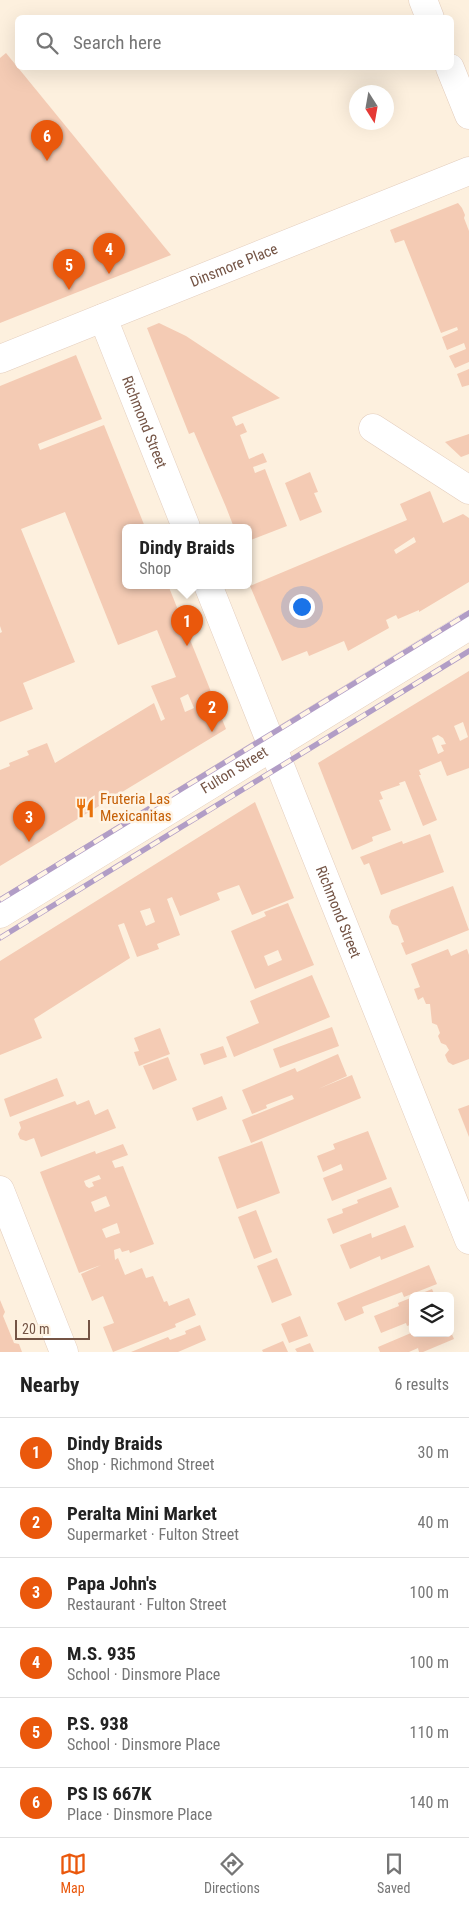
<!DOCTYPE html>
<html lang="en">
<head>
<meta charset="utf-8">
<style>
	:root { --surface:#fff; --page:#f2f2f2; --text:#222; --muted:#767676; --line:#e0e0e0; --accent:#ea580c }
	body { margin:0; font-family:"Roboto Condensed",sans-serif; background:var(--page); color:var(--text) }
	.controls { position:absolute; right:15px; bottom:15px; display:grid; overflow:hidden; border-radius:8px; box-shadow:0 5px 20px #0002 }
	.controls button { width:45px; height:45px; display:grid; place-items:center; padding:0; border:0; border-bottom:1px solid var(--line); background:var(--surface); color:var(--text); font:25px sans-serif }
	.compass { position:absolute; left:349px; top:85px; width:45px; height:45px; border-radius:50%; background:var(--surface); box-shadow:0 5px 20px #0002; rotate:169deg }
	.scale { position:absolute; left:15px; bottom:12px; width:75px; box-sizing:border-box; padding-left:5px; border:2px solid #745445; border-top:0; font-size:14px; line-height:18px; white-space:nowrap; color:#745445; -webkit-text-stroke:4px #fff4e5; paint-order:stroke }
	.you { position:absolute; left:301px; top:606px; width:18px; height:18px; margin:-12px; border:4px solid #fff; border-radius:50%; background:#1a73e8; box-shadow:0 0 0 8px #1a73e833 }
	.badge { display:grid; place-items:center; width:32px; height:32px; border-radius:50%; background:var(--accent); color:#fff; font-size:16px; font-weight:700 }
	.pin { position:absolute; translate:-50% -41px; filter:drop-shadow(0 1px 2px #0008) }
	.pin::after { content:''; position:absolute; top:26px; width:18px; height:15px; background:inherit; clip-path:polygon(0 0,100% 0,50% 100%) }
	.popup { position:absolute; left:122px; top:524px; width:130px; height:65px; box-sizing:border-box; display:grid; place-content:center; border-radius:8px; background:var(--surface); filter:drop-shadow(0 1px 4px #0005); font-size:16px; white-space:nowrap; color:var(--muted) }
	.popup b { font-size:19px; color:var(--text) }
	.popup::after { content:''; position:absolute; left:50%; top:100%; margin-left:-10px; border:10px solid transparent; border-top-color:var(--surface) }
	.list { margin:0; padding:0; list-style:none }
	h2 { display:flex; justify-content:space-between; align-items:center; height:65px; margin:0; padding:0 20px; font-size:21px }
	h2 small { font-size:16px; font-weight:400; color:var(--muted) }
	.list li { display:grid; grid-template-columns:32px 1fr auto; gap:15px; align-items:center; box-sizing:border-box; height:70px; padding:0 20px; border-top:1px solid var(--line) }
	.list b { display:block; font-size:19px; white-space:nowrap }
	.list p { margin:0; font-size:16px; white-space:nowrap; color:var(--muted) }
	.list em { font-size:16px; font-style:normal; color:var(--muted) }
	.icon { flex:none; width:28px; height:28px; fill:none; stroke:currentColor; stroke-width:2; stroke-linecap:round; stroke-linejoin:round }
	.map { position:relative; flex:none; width:469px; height:1352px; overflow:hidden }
	.search { position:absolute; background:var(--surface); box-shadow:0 5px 20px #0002; left:15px; right:15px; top:15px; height:55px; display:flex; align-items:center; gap:12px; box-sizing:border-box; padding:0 18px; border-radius:8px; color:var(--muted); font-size:19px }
	.sheet { height:485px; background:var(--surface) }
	nav { display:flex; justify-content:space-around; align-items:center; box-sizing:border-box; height:70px; border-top:1px solid var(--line); background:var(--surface); font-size:14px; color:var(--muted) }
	nav a { display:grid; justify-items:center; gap:2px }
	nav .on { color:var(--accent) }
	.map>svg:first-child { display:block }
	.building { fill:#f4cbb4; fill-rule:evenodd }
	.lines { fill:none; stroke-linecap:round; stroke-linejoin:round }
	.minor-casing { stroke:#e3cdbd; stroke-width:29 }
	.minor { stroke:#fff; stroke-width:28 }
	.rail-casing { stroke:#b19dc6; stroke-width:5.5 }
	.rail { stroke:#fff4e5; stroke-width:4; stroke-dasharray:11; stroke-linecap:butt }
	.labels { text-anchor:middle; stroke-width:5; stroke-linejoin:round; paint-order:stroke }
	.street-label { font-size:15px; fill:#745445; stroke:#fff4e5 }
	.food-label { font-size:15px; fill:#c56008; stroke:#fff4e5; text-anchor:start }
</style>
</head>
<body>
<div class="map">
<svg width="469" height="1352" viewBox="0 0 469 1352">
	<rect width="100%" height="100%" fill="#fdf0de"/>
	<g class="building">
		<polygon points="6,53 171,255 0,323 0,58"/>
		<polygon points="458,203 462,208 465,215 464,218 469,231 469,362 455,368 449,356 466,349 464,343 447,350 442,337 458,330 457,327 441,333 404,240 395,243 390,230"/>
		<polygon points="159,323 186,336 280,398 232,417 236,426 243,423 247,432 240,435 249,459 263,453 267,462 253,467 255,473 265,469 287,526 248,541 248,527 228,527 233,525 226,507 194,432 189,434 147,328"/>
		<path d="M76,355L102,419L38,444L40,450L104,425L145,527H126V585H168L226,729L0,866V770L10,766L9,763L29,755L27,751L47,743L55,763L154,703L161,721L165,719L151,686L176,677L157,630L118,645L65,512L21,529L75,662L23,683L33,709L0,722V633L2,632L0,626V386ZM188,694L194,708L185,712L180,698Z"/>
		<polygon points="469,369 469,385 462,387 457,374"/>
		<polygon points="469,434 469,454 461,457 445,442"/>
		<polygon points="310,472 318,492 314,493 322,512 300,521 285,483"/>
		<path d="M430,491L443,523L463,514L469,518V582L419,612V610L398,619L396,615L386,620L389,628L348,651L344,641L309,656L307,651L282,661L250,586L407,520L400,504ZM414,537L416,542L396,554L394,550Z"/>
		<path d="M469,671V768L447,776L441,761L419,770L421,775H419L437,820L423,826L405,781L399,783L400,785L380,792L383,799L379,800L391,830L372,837L373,841L352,850L318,763ZM463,722L468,737L460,741L454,726ZM438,735L443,738L446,744L441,745L444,751L438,754L432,738Z"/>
		<path d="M255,802L294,898L252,915L239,885L217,893L220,900L180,916L172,897L167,899L180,935L157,944L159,949L137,957L124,923L118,925L130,958L34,1019L42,1038L0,1055V961ZM150,908L155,922L146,926L140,911Z"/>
		<polygon points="430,834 444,872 381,895 369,863 364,865 360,857 402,841 403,844"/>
		<polygon points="453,886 469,930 406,955 401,943 404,942 398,926 392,924 389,917 391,910"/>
		<path d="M288,903L314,965L255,989L231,931L266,916L264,912ZM278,950L282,960L268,966L264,956Z"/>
		<polygon points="448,949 451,956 467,949 469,955 469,1059 453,1065 448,1062 445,1055 449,1050 446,1045 441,1043 438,1036 440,1033 437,1025 432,1023 430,1004 426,1004 423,997 418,1000 414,989 420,987 411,964"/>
		<polygon points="312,975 330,1017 234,1057 226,1037 259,1023 250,1001"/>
		<polygon points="332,1027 339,1046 280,1068 273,1049"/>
		<polygon points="160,1028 170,1054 139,1066 134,1052 139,1051 134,1038"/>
		<polygon points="223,1046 227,1057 204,1065 200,1054"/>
		<polygon points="338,1054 347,1076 318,1089 352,1075 361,1098 251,1143 242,1120 294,1099 292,1095 266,1105 267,1108 252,1114 242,1090 295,1068 297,1072"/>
		<polygon points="168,1057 177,1080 153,1090 143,1066"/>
		<polygon points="57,1078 64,1096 10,1117 4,1099"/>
		<polygon points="222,1096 227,1109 197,1121 192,1108"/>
		<polygon points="89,1100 95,1115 108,1109 116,1128 41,1157 34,1138 26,1141 20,1139 18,1134 21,1128 19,1122 75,1101 77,1105"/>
		<polygon points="469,1105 469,1137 458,1109"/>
		<polygon points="368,1131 387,1179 332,1201 323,1178 343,1170 341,1164 323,1172 317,1156 335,1149 333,1144"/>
		<polygon points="262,1141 280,1193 237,1209 218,1157"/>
		<path d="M123,1144L128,1155L112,1161L115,1168L123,1166L154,1244L130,1253L129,1250L122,1252L120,1248L114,1250L115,1260L118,1258L125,1275L142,1268L146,1278L153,1276L164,1302L167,1301L169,1306L189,1298L196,1315L175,1324L176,1327L113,1352L103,1327L114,1323L103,1296L92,1301L81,1274L101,1265L79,1273L40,1172L95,1151L96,1154ZM99,1175L101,1179L92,1182L94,1186L89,1188L86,1186L84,1181ZM106,1196L110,1206L95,1212L91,1202ZM117,1223L120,1233L106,1238L102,1229Z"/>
		<polygon points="391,1187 399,1207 333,1234 327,1219 343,1213 342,1209 358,1203 357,1200"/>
		<polygon points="256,1210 272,1252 254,1259 238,1217"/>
		<polygon points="405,1225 414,1247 381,1260 380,1256 350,1269 340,1245 371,1233 372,1238"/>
		<polygon points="277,1258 292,1295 272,1303 257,1266"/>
		<polygon points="429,1265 437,1284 404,1297 402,1292 362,1307 364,1313 345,1321 337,1303"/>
		<polygon points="432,1289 435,1296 415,1296"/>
		<polygon points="413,1297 413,1324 407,1326 406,1323 381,1333 374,1316 399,1306 398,1303"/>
		<polygon points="0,1300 5,1312 3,1316 14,1343 19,1344 22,1352 0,1352"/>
		<polygon points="300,1316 308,1336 289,1343 281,1324"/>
		<polygon points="200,1325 206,1340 178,1352 131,1352 168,1337 170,1340 186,1334 185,1331"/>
		<polygon points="413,1328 413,1333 450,1333 450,1330 454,1339 423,1352 419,1352 418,1348 409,1352 380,1352 378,1347 411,1333 410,1330"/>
		<polygon points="283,1341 288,1352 263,1352 262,1350"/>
		<polygon points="310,1343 314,1352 297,1352 295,1349"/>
	</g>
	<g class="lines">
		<defs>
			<g id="minor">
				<polyline points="423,0 430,18"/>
				<polyline points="450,68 469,115"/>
				<path id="s1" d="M103,318L186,527"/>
				<path id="s2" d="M0,359L469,171"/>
				<polyline points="373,428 469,490"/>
				<path id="s3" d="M208,585L469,1240"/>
				<path id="s4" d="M0,914L469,626"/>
				<polyline points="0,1190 64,1352"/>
			</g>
		</defs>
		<use href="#minor" class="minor-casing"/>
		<use href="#minor" class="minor"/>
		<defs>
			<g id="rail">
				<polyline points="0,900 469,613"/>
				<polyline points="0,938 469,651"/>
			</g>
		</defs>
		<use href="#rail" class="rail-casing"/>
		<use href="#rail" class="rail"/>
	</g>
	<defs>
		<symbol id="restaurant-bare" viewBox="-9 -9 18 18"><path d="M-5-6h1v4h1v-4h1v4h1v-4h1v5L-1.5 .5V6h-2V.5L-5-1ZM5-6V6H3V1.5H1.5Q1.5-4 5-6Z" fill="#e8710a" stroke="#fff4e5" stroke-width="2.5" paint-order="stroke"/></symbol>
	</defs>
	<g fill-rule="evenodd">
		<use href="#restaurant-bare" x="71" y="794" width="28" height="28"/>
	</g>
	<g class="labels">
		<g class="street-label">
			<text dy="5" stroke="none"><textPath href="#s2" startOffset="252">Dinsmore Place</textPath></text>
			<text dy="5" stroke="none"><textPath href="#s1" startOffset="112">Richmond Street</textPath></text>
			<text dy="5" stroke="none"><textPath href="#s4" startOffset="275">Fulton Street</textPath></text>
			<text dy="5" stroke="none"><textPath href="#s3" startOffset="352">Richmond Street</textPath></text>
		</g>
		<g class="food-label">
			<text x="100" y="804">Fruteria Las<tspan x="100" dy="17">Mexicanitas</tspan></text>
		</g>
	</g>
</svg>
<div class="controls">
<button><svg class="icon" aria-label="layers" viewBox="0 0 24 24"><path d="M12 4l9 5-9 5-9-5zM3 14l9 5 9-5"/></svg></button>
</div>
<svg class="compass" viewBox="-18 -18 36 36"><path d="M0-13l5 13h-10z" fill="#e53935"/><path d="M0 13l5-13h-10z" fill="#767676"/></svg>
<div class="scale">20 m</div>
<div class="you"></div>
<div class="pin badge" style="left:187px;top:646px">1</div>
<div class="popup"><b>Dindy Braids</b>Shop</div>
<div class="pin badge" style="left:212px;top:732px">2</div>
<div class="pin badge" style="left:29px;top:842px">3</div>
<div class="pin badge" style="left:109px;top:274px">4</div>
<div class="pin badge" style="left:69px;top:290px">5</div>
<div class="pin badge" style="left:47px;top:161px">6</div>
<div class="search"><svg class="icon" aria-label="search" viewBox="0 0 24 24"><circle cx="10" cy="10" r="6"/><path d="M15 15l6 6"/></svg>Search here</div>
</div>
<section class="sheet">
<h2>Nearby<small>6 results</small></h2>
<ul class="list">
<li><span class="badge">1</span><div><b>Dindy Braids</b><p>Shop · Richmond Street</p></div><em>30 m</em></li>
<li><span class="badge">2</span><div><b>Peralta Mini Market</b><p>Supermarket · Fulton Street</p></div><em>40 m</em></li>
<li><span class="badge">3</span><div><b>Papa John's</b><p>Restaurant · Fulton Street</p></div><em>100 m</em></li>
<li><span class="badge">4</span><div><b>M.S. 935</b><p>School · Dinsmore Place</p></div><em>100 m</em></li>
<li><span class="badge">5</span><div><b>P.S. 938</b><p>School · Dinsmore Place</p></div><em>110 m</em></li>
<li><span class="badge">6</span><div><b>PS IS 667K</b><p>Place · Dinsmore Place</p></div><em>140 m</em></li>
</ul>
</section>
<nav>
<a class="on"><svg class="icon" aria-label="map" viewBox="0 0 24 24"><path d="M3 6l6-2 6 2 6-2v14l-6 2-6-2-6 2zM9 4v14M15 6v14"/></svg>Map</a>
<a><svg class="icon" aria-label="directions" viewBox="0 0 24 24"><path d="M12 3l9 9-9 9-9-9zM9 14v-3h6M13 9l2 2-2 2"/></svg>Directions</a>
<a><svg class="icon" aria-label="saved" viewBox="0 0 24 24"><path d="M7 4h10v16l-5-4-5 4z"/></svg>Saved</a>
</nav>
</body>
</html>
